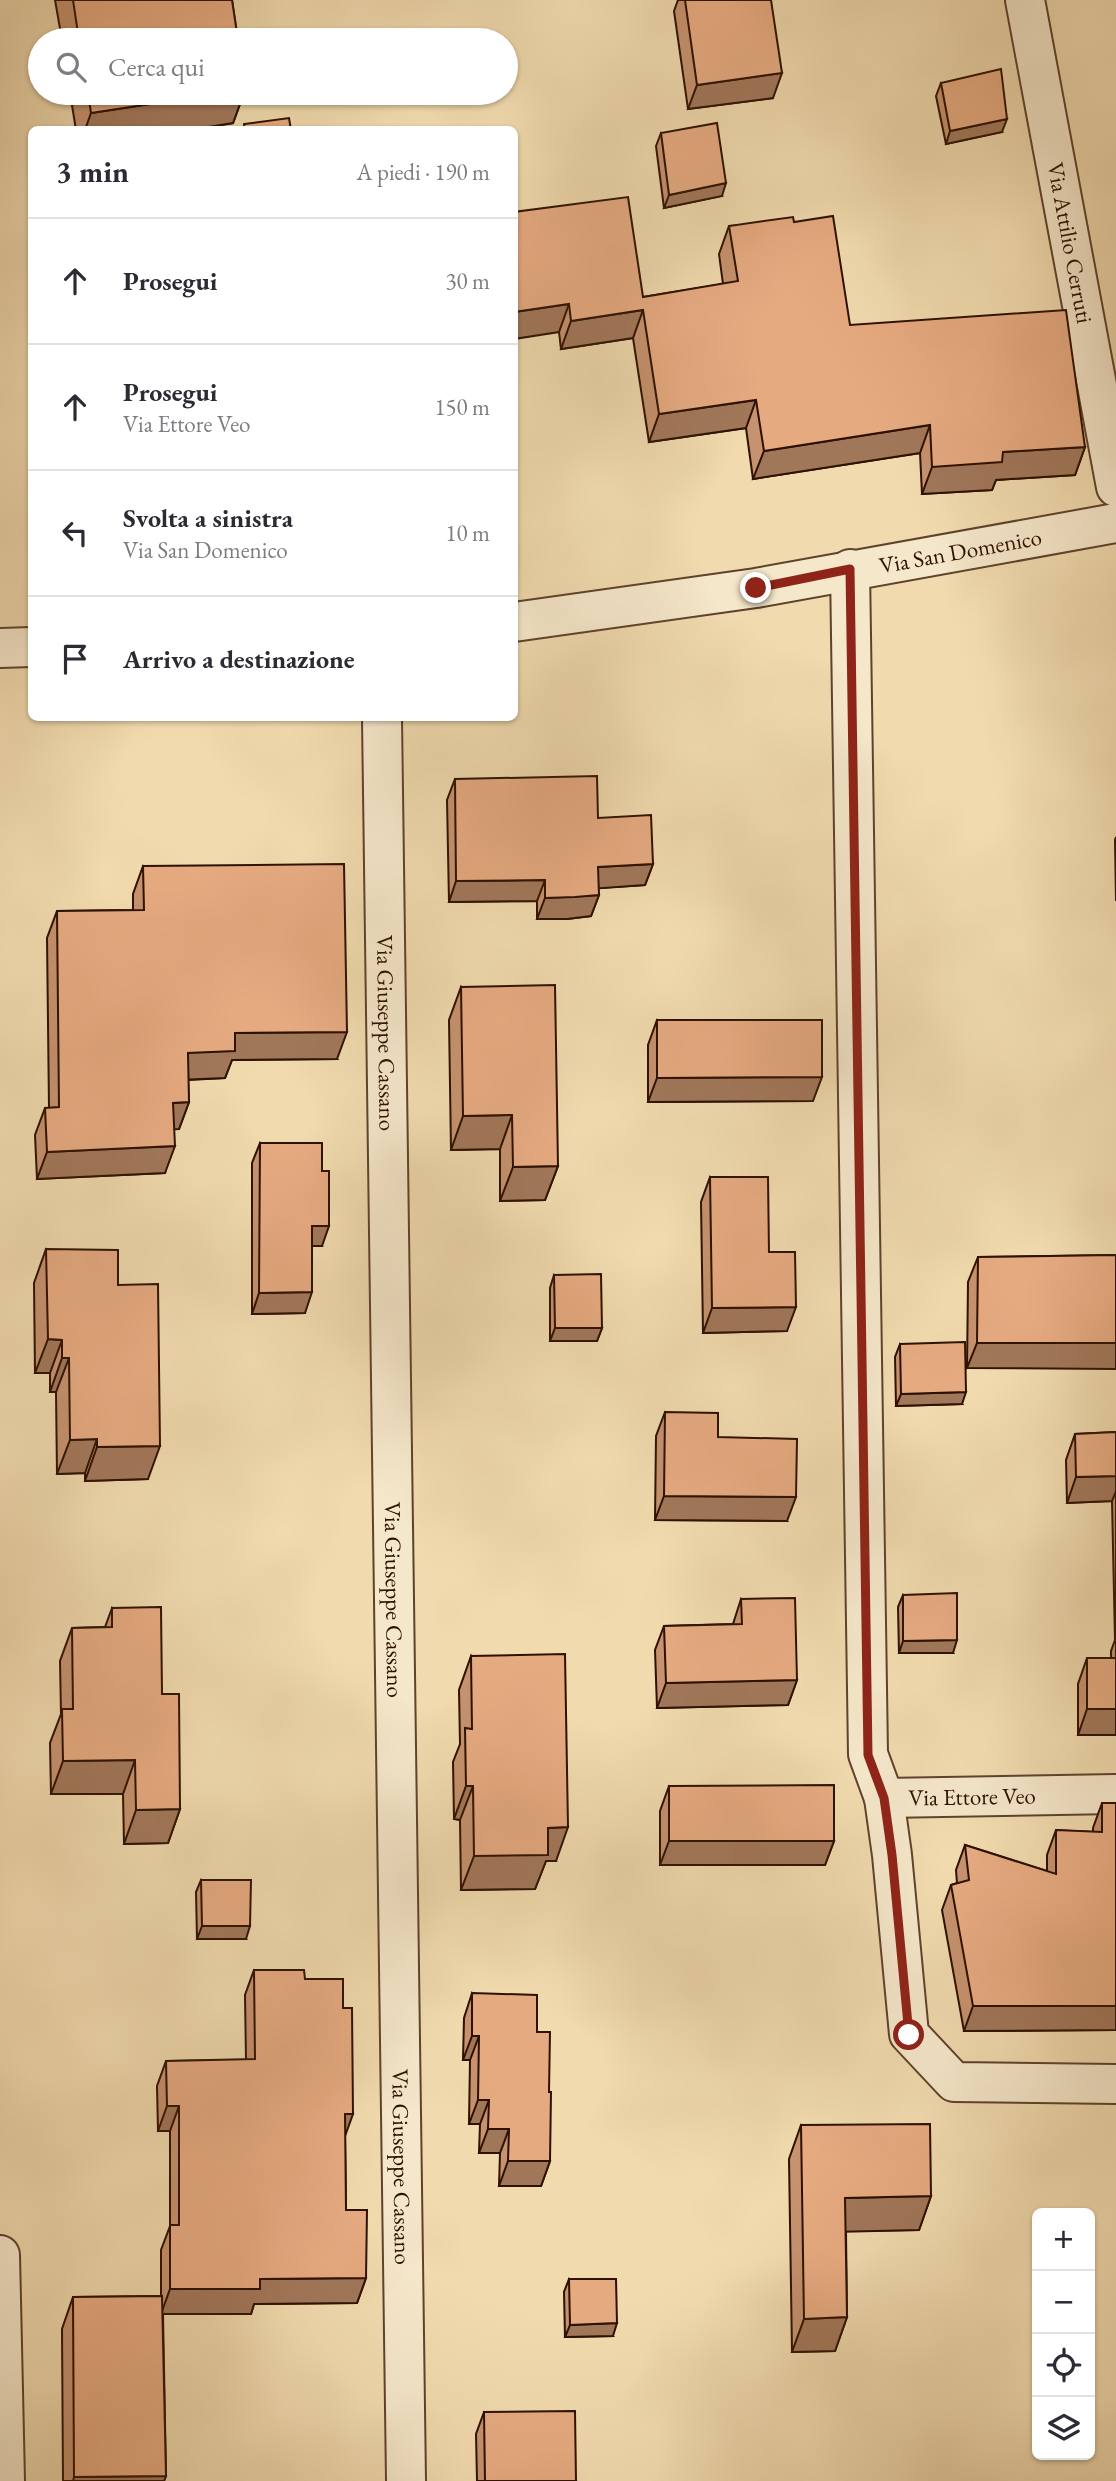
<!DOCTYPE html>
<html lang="it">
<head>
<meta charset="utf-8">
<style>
	:root { --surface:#fff; --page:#f7f7f7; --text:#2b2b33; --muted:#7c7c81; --line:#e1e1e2 }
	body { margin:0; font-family:"EB Garamond",serif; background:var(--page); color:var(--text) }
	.controls { position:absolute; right:21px; bottom:21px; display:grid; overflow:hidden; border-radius:10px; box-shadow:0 2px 5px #0004 }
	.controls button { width:63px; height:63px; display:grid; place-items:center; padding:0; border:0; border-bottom:2px solid var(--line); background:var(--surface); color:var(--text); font:35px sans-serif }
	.stop { position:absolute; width:21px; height:21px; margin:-16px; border:5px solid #8f2418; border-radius:50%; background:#fff }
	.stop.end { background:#8f2418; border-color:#fff; box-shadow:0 2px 7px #0008 }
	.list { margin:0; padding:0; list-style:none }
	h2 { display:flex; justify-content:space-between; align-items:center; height:91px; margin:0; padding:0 28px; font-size:30px }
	h2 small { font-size:23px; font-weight:400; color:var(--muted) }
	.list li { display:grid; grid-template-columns:46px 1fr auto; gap:21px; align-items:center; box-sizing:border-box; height:126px; padding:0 28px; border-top:2px solid var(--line) }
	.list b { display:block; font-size:26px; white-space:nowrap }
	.list p { margin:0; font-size:23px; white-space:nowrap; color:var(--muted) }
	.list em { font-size:23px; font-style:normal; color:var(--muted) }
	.icon { flex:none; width:38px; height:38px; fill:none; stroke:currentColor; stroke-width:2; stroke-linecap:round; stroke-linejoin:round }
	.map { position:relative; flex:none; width:1116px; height:2481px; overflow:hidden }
	.search { position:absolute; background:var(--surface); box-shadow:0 2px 5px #0004; left:28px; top:28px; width:490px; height:77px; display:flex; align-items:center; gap:18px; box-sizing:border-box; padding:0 24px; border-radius:38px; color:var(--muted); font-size:26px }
	.panel { position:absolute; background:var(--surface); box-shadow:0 2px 5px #0004; left:28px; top:126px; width:490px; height:595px; border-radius:10px }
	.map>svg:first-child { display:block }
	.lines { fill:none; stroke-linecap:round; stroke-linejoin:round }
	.street-casing { stroke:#5e432c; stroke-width:42 }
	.street { stroke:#f5e7ca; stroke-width:38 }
	.wall { fill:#c6926f; stroke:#2e1100; stroke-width:2 }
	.shaded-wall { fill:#a1775a; stroke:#2e1100; stroke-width:2 }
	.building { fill:#e6aa81; stroke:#2e1100; stroke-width:2 }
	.route { stroke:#8f2418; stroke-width:9 }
	.labels { text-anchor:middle; stroke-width:7; stroke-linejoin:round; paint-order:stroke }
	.street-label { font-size:23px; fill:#2e1100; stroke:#f5e7ca }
</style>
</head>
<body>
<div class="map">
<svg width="1116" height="2481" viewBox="0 0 1116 2481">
	<rect width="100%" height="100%" fill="#f0daae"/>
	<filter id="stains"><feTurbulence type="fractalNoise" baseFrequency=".00286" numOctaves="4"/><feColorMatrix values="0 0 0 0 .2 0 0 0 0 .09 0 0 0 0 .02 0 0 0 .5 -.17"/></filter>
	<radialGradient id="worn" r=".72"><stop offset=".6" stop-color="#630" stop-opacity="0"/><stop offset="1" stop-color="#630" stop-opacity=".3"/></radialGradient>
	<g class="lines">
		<defs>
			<g id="street">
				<path id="s1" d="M1025,0L1116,487"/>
				<path id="s2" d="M850,569L868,1754L884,1798L1116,1794"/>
				<path id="s3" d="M514,622L756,588L1116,523"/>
				<polyline points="0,648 32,647"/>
				<path id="s4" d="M382,718L406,2481"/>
				<polyline points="884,1798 892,1855 909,2034 954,2082 1116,2084"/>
				<polyline points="0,2255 5,2481"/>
			</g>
		</defs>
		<use href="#street" class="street-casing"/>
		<use href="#street" class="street"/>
	</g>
	<g class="wall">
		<polygon points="55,0 232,0 238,40 62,40"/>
		<polygon points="678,0 771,0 773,98 688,109 674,11"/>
		<polygon points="941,83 1002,132 946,144 936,96"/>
		<polygon points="70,93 244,93 233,123 190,130 76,130"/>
		<polygon points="661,133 722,196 664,208 656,146"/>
		<polygon points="514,212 643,297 723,284 719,254 729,226 794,222 850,325 1085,447 1075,475 996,480 992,490 922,494 920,453 753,479 746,428 649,442 633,338 561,349 559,332"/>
		<polygon points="455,779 598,818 653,864 645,885 598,888 599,895 591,916 567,919 537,919 537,901 449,902 447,800"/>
		<polygon points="1116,837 1116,901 1115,840"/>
		<polygon points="143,866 337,1059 232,1060 225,1078 188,1080 189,1102 179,1129 174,1129 165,1173 37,1179 35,1135 45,1108 49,1108 47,938 57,911 133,910 133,894"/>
		<polygon points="461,987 558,1166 545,1200 500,1201 500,1149 451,1150 449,1020"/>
		<polygon points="657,1020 813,1101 648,1102 648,1045"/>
		<polygon points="260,1143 322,1246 312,1246 305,1313 252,1314 252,1163"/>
		<polygon points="710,1177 769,1252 787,1331 703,1333 701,1202"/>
		<polygon points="46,1249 118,1285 148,1479 85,1481 85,1473 57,1474 56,1392 50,1392 50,1373 35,1373 34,1283"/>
		<polygon points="1116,1255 967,1368 968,1282 978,1257"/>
		<polygon points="554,1275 602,1328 597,1341 550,1341 550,1288"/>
		<polygon points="900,1344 962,1404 896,1406 895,1357"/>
		<polygon points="665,1412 718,1437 787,1521 655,1520 656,1436"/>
		<polygon points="1116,1432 1116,1735 1078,1735 1078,1684 1087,1658 1111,1658 1111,1651 1115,1640 1112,1501 1067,1503 1066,1460 1075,1434"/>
		<polygon points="903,1595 953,1653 899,1653 898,1607"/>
		<polygon points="741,1599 797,1680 788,1705 657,1708 655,1650 664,1626 733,1624"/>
		<polygon points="112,1608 162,1694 180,1809 168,1843 124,1844 123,1794 51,1794 50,1743 61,1714 60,1661 72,1628 105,1627"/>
		<polygon points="471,1656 556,1861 546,1861 535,1889 461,1890 460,1820 454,1819 453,1762 460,1744 459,1690"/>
		<polygon points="669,1786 834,1841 825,1865 660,1865 660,1811"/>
		<polygon points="1102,1803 1116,2030 964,2031 942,1910 951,1885 957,1883 956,1870 965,1845 1047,1871 1047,1855 1056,1830 1093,1832 1093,1828"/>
		<polygon points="201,1880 246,1939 197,1939 196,1892"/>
		<polygon points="254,1970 305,1979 345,2136 346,2210 366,2278 357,2303 254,2304 251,2314 163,2314 166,2476 164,2481 63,2481 62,2329 73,2297 161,2296 161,2250 170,2226 170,2131 158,2131 157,2086 166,2061 246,2060 245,1995"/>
		<polygon points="472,1993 549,2092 550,2161 541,2186 499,2186 500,2153 479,2153 480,2124 469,2124 470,2060 463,2060 464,2018"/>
		<polygon points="801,2125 931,2196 919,2230 846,2231 847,2317 835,2351 792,2352 789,2159"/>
		<polygon points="569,2279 613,2336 565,2337 564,2292"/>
		<polygon points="484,2412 576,2481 477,2481 476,2434"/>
	</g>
	<g class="shaded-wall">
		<polygon points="782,73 773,98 688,109 697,85"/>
		<polygon points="222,93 244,93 233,123 190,130 85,130 91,113"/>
		<polygon points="1007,119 1002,132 946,144 950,131"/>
		<polygon points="726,183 722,196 664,208 669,195"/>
		<polygon points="569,304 559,332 514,339 514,312"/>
		<polygon points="643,310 633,338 561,349 571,321"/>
		<polygon points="756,400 746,428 649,442 659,414"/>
		<polygon points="930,425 920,453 753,479 764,451"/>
		<polygon points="1085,447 1075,475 996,480 992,490 922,494 932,467 1003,452"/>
		<polygon points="653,864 645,885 590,889 598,867"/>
		<polygon points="545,880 537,901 449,902 456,881"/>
		<polygon points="599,895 591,916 567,919 537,919 545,898"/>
		<polygon points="347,1032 337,1059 232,1060 225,1078 178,1080 188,1053 235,1033"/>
		<polygon points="822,1077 813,1101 648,1102 657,1078"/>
		<polygon points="189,1102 179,1129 163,1130 173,1103"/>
		<polygon points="512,1115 500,1149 451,1150 463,1116"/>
		<polygon points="175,1146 165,1173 37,1179 47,1152"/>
		<polygon points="558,1166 545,1200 500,1201 513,1167"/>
		<polygon points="312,1226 329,1226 322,1246 304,1246"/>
		<polygon points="312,1292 305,1313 252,1314 259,1293"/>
		<polygon points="796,1307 787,1331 703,1333 712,1308"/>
		<polygon points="555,1328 602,1328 597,1341 550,1341"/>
		<polygon points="48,1339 62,1340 50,1373 35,1373"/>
		<polygon points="977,1343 1116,1343 1116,1369 967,1368"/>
		<polygon points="62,1358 69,1358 56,1392 50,1392"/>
		<polygon points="966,1392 962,1404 896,1406 901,1394"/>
		<polygon points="97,1439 85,1473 57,1474 70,1440"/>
		<polygon points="160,1446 148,1479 85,1481 97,1447"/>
		<polygon points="1116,1476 1116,1491 1112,1501 1067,1503 1076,1477"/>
		<polygon points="664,1496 796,1497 787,1521 655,1520"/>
		<polygon points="957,1640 953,1653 899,1653 903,1641"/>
		<polygon points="797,1680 788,1705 657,1708 666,1683"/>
		<polygon points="1087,1709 1116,1709 1116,1735 1078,1735"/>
		<polygon points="135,1760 123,1794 51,1794 63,1761"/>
		<polygon points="466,1786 473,1786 460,1820 454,1819"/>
		<polygon points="180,1809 168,1843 124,1844 136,1810"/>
		<polygon points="568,1827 556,1861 546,1861 535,1889 461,1890 474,1856 548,1828"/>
		<polygon points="669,1841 834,1841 825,1865 660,1865"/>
		<polygon points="202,1926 250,1926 246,1939 197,1939"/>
		<polygon points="973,2006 1116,2006 1116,2030 964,2031"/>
		<polygon points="472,2036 479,2036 470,2060 463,2060"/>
		<polygon points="478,2100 489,2100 480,2124 469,2124"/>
		<polygon points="167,2106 179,2106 170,2131 158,2131"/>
		<polygon points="345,2114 353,2114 344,2139"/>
		<polygon points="488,2129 509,2129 500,2153 479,2153"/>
		<polygon points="508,2161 550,2161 541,2186 499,2186"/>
		<polygon points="931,2196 919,2230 833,2232 845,2198"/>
		<polygon points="366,2278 357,2303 254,2304 251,2314 161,2314 170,2289 260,2279"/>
		<polygon points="847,2317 835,2351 792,2352 804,2319"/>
		<polygon points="617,2323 613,2336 565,2337 570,2325"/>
		<polygon points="166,2476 164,2481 73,2481 74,2477"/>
	</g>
	<g class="building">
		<polygon points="73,0 232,0 238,40 79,40"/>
		<polygon points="685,0 771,0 782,73 697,85"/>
		<polygon points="1001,69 1007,119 950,131 941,83"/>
		<polygon points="88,93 222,93 91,113"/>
		<polygon points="289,118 291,130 245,130 244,124"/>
		<polygon points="717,123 726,183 669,195 661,133"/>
		<polygon points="628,197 643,297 738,281 729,226 793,217 794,222 833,216 850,325 1066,310 1085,447 1003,452 1002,462 932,467 930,425 764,451 756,400 659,414 643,310 571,321 569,304 514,312 514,212"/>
		<polygon points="597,776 598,818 651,815 653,864 598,867 599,895 575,897 545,898 545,880 456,881 455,779"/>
		<polygon points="344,864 347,1032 235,1033 235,1051 188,1053 189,1102 173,1103 175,1146 47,1152 45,1108 59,1107 57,911 144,910 143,866"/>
		<polygon points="555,985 558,1166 513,1167 512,1115 463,1116 461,987"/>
		<polygon points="657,1020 822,1020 822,1077 657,1078"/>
		<polygon points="260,1143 322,1143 322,1171 329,1171 329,1226 312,1226 312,1292 259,1293"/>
		<polygon points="710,1177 768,1177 769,1252 795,1252 796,1307 712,1308"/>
		<polygon points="46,1249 118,1250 118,1285 158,1284 160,1446 97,1447 97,1439 70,1440 69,1358 62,1358 62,1340 48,1339"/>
		<polygon points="1116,1255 1116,1343 977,1343 978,1257"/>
		<polygon points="601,1274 602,1328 555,1328 554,1275"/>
		<polygon points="965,1342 966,1392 901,1394 900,1344"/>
		<polygon points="665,1412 718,1413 718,1437 797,1439 796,1497 664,1496"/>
		<polygon points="1116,1432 1116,1476 1076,1477 1075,1434"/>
		<polygon points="957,1593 957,1640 903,1641 903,1595"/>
		<polygon points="795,1598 797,1680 666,1683 664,1626 742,1624 741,1599"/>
		<polygon points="161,1607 162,1694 179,1694 180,1809 136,1810 135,1760 63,1761 62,1709 73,1709 72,1628 112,1627 112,1608"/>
		<polygon points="565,1654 568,1827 548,1828 548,1855 474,1856 473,1786 466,1786 465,1728 472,1729 471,1656"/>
		<rect x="1087" y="1658" width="29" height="51"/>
		<polygon points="834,1785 834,1841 669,1841 669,1786"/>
		<polygon points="1102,1803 1116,1803 1116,2006 973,2006 951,1885 969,1880 965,1845 1056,1874 1056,1830 1102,1832"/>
		<polygon points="201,1880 251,1880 250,1926 202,1926"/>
		<polygon points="254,1970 304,1970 305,1979 343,1979 343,2008 352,2008 353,2114 345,2114 346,2210 367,2210 366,2278 260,2279 260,2289 170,2289 170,2225 179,2225 179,2106 167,2106 166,2061 255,2059"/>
		<polygon points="472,1993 537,1995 537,2032 550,2032 549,2092 551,2092 550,2161 508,2161 509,2129 488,2129 489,2100 478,2100 479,2036 472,2036"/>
		<polygon points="930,2124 931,2196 845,2198 847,2317 804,2319 801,2125"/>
		<polygon points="569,2279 616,2279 617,2323 570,2325"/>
		<polygon points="162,2296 166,2476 74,2477 73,2297"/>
		<polygon points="575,2411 576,2481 485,2481 484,2412"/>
	</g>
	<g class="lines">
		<polyline class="route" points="756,588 850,569 868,1755 884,1798 892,1855 909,2035"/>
	</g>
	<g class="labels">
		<g class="street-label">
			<text dy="8" stroke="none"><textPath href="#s1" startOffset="247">Via Attilio Cerruti</textPath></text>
			<text dy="8" stroke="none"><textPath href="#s3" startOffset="452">Via San Domenico</textPath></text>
			<text dy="8" stroke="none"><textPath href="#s4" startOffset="315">Via Giuseppe Cassano</textPath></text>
			<text dy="8" stroke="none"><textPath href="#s4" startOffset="882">Via Giuseppe Cassano</textPath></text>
			<text dy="8" stroke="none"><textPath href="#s2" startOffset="1320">Via Ettore Veo</textPath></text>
			<text dy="8" stroke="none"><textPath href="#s4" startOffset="1449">Via Giuseppe Cassano</textPath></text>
		</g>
	</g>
	<rect width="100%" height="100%" filter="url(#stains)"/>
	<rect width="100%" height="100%" fill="url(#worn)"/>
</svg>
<div class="controls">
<button>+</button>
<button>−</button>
<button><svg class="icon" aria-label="locate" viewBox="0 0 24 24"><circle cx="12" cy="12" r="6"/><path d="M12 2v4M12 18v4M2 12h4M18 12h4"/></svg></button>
<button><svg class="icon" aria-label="layers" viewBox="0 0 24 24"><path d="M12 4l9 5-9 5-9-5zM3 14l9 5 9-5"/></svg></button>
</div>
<div class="stop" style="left:909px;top:2035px"></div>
<div class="stop end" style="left:756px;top:588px"></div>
<div class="search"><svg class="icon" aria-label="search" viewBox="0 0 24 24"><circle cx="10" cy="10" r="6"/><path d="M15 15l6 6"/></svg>Cerca qui</div>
<section class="panel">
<h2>3 min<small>A piedi · 190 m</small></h2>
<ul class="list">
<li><svg class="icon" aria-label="ahead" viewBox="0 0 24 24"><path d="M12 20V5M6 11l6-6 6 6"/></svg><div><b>Prosegui</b></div><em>30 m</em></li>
<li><svg class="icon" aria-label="ahead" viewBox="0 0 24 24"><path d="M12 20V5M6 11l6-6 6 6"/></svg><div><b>Prosegui</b><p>Via Ettore Veo</p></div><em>150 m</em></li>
<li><svg class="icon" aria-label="left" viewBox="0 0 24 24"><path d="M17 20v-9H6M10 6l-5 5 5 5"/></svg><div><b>Svolta a sinistra</b><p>Via San Domenico</p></div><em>10 m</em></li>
<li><svg class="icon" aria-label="arrive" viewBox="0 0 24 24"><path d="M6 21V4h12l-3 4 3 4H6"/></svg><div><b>Arrivo a destinazione</b></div></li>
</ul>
</section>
</div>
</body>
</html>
